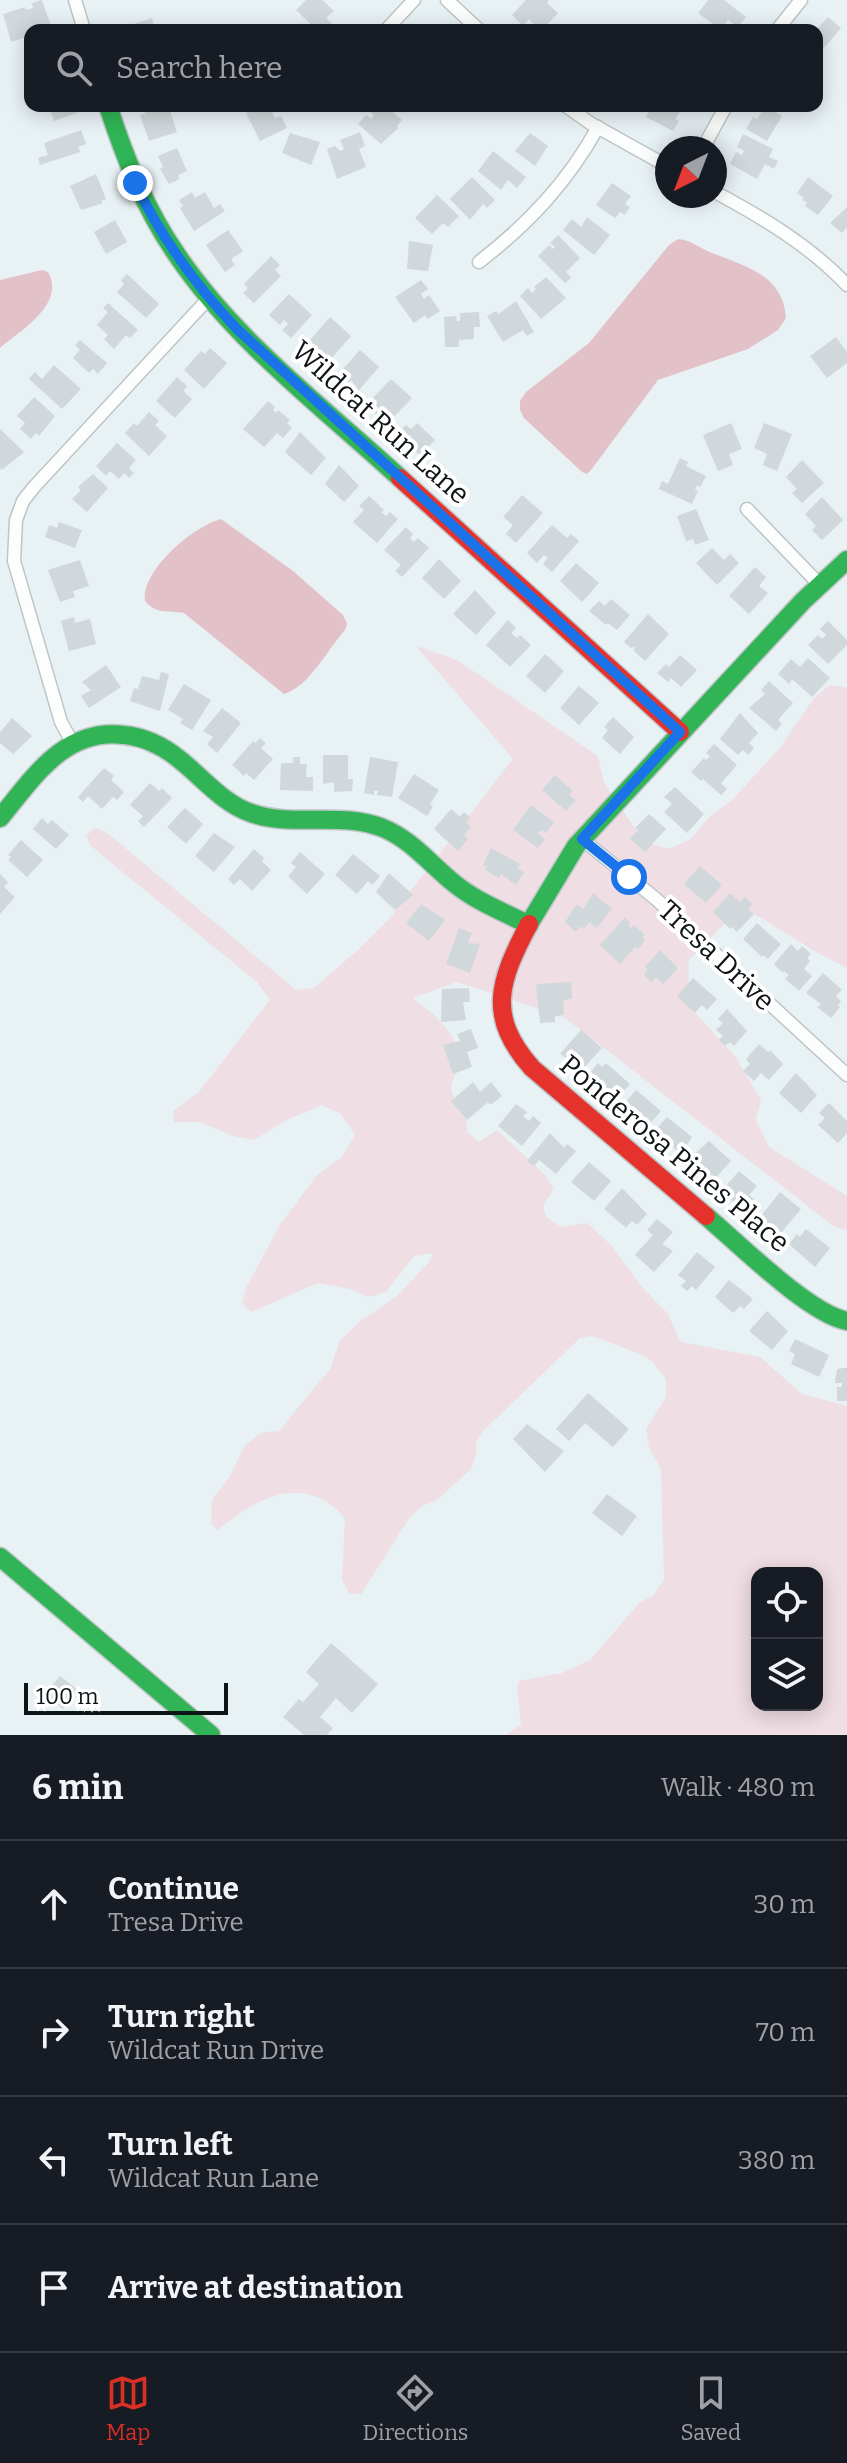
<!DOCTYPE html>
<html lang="en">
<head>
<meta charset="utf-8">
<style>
	:root { --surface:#171b24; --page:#20242c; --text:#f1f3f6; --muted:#9ea1a6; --line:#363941; --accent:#d93025 }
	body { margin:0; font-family:Bitter,serif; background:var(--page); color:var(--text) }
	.controls { position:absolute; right:24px; bottom:24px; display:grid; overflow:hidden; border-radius:16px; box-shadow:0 4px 20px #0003 }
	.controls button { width:72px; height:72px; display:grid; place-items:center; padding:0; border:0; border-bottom:2px solid var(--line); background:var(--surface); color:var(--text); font:40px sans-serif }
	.compass { position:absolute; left:655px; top:136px; width:72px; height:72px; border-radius:50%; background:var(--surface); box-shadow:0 4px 20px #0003; rotate:222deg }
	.scale { position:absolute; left:24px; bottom:20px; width:204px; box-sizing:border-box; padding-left:8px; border:4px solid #0e1315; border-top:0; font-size:22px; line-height:28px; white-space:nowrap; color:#0e1315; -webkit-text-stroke:6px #fff; paint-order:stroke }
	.stop { position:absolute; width:24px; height:24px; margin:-18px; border:6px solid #1a73e8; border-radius:50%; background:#fff }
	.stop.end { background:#1a73e8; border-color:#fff; box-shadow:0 2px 8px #0008 }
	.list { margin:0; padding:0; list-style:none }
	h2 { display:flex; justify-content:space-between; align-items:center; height:104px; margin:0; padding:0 32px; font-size:34px }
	h2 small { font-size:26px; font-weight:400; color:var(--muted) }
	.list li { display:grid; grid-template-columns:52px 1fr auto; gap:24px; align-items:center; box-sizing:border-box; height:128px; padding:0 32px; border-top:2px solid var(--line) }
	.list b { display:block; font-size:30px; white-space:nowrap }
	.list p { margin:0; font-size:26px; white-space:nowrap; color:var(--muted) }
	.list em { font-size:26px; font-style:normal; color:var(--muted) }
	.icon { flex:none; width:44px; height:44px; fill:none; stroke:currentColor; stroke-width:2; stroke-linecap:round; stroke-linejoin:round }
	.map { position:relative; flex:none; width:847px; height:1735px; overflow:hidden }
	.search { position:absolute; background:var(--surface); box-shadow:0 4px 20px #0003; left:24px; right:24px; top:24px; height:88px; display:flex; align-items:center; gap:20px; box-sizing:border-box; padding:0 28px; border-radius:16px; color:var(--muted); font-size:30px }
	.sheet { height:616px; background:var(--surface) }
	nav { display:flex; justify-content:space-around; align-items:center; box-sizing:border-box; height:112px; border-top:2px solid var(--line); background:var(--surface); font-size:22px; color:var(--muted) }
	nav a { display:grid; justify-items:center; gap:4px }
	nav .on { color:var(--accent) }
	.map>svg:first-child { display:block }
	.green { fill:#efdee4; fill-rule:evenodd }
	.water { fill:#e3c1c9 }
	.building { fill:#d1d8db }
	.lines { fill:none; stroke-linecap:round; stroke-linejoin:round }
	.street-casing { stroke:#bec5c7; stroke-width:15 }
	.fast-casing { stroke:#bec5c7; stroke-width:21 }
	.jam-casing { stroke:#bec5c7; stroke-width:21 }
	.street { stroke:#fcfdfd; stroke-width:12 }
	.fast { stroke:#30b455; stroke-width:18 }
	.jam { stroke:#e5322d; stroke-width:18 }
	.route { stroke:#1a73e8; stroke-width:10 }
	.labels { text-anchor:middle; stroke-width:8; stroke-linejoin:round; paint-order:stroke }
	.street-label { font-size:28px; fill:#0e1315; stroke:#fff }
</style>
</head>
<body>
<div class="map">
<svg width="847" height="1735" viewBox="0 0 847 1735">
	<rect width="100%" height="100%" fill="#e8f1f4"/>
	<path class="green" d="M416,646L457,660L598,756L604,783L644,842L669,849L691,839L710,816L733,799L779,749L814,698L830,685L847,688V968L816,952L742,906L689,960L688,1005L735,1056L761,1100L756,1120L769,1147L847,1196V1230L835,1227L564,1017L457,982L413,998C435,1015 463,1036 458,1068C456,1077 449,1082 452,1092C457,1107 469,1115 467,1132L479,1142L497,1130L546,1176L554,1189L543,1205L546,1217L561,1227L587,1223L613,1247L640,1285L667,1313L681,1342L760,1357L802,1394L847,1406V1735H506L521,1724L517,1688L519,1681L562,1673L590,1660L640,1602L653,1596L664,1579L661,1469L649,1448L646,1429L666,1397V1379L651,1360L638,1353L592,1336L580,1338L482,1432L476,1442V1454L471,1469L436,1501L424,1505L410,1517L361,1594L349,1593L342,1580L345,1518C305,1472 257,1497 218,1530L211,1524L212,1500L230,1476L244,1447L260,1433L279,1431L330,1369L340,1341L358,1323L398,1295L429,1262L433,1253L414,1256L386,1292L368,1297L351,1289L318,1283L251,1312L242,1303L247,1286L281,1223L318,1174L342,1157L355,1135L341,1114L322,1105L286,1120L254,1140L233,1136L200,1122H174L173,1111L198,1093L270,1000L257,982L91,846L86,836L95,828L106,832L296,990L314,988L358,950L389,919L513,759ZM757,1573H817V1705H757Z"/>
	<g class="water">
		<path d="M678,239C691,240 701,249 712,253C747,267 783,275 786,318L778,330L748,349L658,380L591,470L587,474L582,472L524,418L520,410V401L526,392L589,343L669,245Z"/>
		<path d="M42,270L48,272C66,304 21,330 0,348V280Z"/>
		<path d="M221,519L293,571L343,615L347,624L345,630C327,650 310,686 284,694L184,613C168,610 157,615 145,601C141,570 194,526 221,519Z"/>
	</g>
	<g class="building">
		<polygon points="42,0 52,29 30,30 30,36 11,42 3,14 25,7 26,10 33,8 32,3"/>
		<polygon points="306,0 322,0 334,11 326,18 334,26 331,30 317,30 296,10"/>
		<polygon points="526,0 549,0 547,3 558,13 542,30 539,30 529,19 523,26 512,15"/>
		<polygon points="708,0 724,0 746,17 738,27 728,20 721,30 698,13"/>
		<polygon points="828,17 841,28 823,49 817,44 817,29"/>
		<polygon points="152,18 154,26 162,24 164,30 115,30"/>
		<polygon points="49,106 75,106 77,113 54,121"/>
		<polygon points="149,106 157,106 159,111 169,108 177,132 149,141 140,115 145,114 143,108"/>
		<polygon points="262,106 279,106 280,109 272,113 275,118 281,116 287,128 260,141 246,113"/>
		<polygon points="371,106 386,106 402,120 397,126 398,128 381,144 358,124 366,115 371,119 374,115 368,110"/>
		<polygon points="652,106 684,106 675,119 679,121 673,131 646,117"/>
		<polygon points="766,106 782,116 767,141 746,129 753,117 757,119"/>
		<polygon points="81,130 86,144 78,147 80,152 40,165 38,158 48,155 44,143"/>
		<polygon points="360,132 365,146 359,149 366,167 337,179 327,149 335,146 340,151 344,149 340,140"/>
		<polygon points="290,133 320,142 311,165 282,153"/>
		<polygon points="530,133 548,146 535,166 515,151"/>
		<polygon points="743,134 773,149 769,157 778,161 774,169 765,164 757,179 730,164 736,152 742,155 744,151 737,147"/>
		<polygon points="177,148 187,171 178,175 180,179 169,184 160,169 163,167 158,156"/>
		<polygon points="493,151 526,177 517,188 508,180 501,190 478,171"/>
		<polygon points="96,174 106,199 101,201 103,203 81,210 70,186"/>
		<polygon points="472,177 495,200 487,208 483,204 470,220 450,199"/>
		<polygon points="808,177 833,196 818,215 805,206 807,203 803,200 804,198 797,193"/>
		<polygon points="612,183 631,196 625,204 630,207 625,215 620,212 615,218 596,205"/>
		<polygon points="192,192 195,198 205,192 214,208 220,204 225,211 194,231 180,208 183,206 179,200"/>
		<polygon points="437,195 459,216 448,227 443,223 432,234 415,218"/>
		<polygon points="847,207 847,227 842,233 830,223"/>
		<polygon points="587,217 610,235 594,255 563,230 572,219 581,227"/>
		<polygon points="115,220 127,242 106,254 94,232"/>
		<polygon points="228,230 243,251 231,259 235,265 225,272 206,245"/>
		<polygon points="558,235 580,258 566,272 571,278 565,283 538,256 549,245 553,249 555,247 550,243"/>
		<polygon points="409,241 433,245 428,271 407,269"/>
		<polygon points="271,256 280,265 275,270 281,276 254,303 243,293 248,288 244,284"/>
		<polygon points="127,274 159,304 146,318 117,292 124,284 121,280"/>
		<polygon points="546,277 566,298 541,319 520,296 528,288 532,293 536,289 534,287"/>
		<polygon points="421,280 428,289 421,294 424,299 429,295 440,311 428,319 425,315 414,323 395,297"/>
		<polygon points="289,294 312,315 291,338 282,330 288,324 284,320 280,325 269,315"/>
		<polygon points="516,301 534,332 527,336 523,330 503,342 487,316 496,311 499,314"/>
		<polygon points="108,303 138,330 130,338 126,335 114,349 104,339 108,335 97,325 108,312 103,308"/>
		<polygon points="479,312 480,327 474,327 474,339 459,340 459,347 445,347 444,317 456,316 457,321 460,321 460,313"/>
		<polygon points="330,317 351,336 324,367 303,348"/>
		<polygon points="836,337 847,352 847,363 827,378 810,356"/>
		<polygon points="80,340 107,363 98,374 93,369 89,373 73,358 80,350 75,345"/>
		<polygon points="210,348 227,363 204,389 184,370 201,351 205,354"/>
		<polygon points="360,350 379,367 359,390 351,380 344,387 334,379"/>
		<polygon points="54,365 81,389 62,409 29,379 35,372 42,379"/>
		<polygon points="177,377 187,386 183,391 192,399 175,418 156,401"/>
		<polygon points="391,379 412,398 387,424 366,405"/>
		<polygon points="34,397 55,416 39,436 36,433 31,439 20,429 25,423 17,416"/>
		<polygon points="268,401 275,407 273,410 276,413 278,410 290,420 287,423 292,428 283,438 277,433 264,447 243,429"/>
		<polygon points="149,412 159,421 155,425 167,436 149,456 125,433 134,423 137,426"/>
		<polygon points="417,423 435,440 420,455 396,435 406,425 411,429"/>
		<polygon points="731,423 742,449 729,454 733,465 718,471 703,435"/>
		<polygon points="764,423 792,434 777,471 763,465 767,454 754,448"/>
		<polygon points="0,429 24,452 2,470 0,468"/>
		<polygon points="300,432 326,458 311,475 285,452"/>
		<polygon points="117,443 136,460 129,468 134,473 129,478 124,473 119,479 110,471 106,476 96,466"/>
		<polygon points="680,458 688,462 686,466 706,476 700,487 697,485 695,490 698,491 692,504 659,489 662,481 668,484"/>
		<polygon points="802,460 824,483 802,503 792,493 797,489 786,477"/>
		<polygon points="339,465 359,486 344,502 325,484"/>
		<polygon points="93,474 108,488 87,512 72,499 81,490 78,487"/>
		<polygon points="522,495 543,513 516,543 506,534 513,525 503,517"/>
		<polygon points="369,496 384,510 381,512 386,516 390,512 398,519 377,543 353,522 364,510 359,506"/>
		<polygon points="822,497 843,520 822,540 812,530 816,526 805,514"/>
		<polygon points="696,509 709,540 695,545 693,539 686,541 677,516"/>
		<polygon points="59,522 82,530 75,548 45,537 49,525 57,528"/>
		<polygon points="552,525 567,538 571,534 579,541 552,572 543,564 548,558 544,555 537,563 527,553"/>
		<polygon points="406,527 413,534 410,538 414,542 418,538 429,548 402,577 395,571 401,565 384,550"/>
		<polygon points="712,548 724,560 730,554 739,563 717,585 696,563"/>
		<polygon points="439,559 461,581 444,599 422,578"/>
		<polygon points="80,560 89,586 73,591 75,597 60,602 48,570"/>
		<polygon points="576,563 599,583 582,602 560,581"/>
		<polygon points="755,567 766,577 759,586 768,593 749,614 729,596"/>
		<polygon points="475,590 496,613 476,635 453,614"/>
		<polygon points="611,599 630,615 617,630 608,623 606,625 589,611 599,601 605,606"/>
		<polygon points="648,614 669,634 645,661 634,651 635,646 631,648 624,642"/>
		<polygon points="74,617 75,623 90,619 96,644 69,651 61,621"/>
		<polygon points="508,620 516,628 511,633 517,638 520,635 531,645 510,667 486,645"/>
		<polygon points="828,621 847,640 847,645 828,664 808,645 818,635 822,639 826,635 820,629"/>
		<polygon points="545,654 564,671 545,693 526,676"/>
		<polygon points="680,655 697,670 681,687 671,678 668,682 657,673 666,664 669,667"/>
		<polygon points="808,658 830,678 812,697 792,679 789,684 778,674 791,659 800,667"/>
		<polygon points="106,665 121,687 89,708 81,696 91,690 82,682"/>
		<polygon points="161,672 169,674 160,711 130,701 134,688 138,689 142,676 159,680"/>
		<polygon points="769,681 793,703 778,720 782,724 776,731 749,708 765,694 761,690"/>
		<polygon points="184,684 211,700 192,730 180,723 183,719 168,710"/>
		<polygon points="579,686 599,703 579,725 560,708"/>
		<polygon points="222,708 241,723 217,753 207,744 213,737 203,731"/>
		<polygon points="740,713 758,733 749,743 754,748 748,755 743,750 738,755 720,739"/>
		<polygon points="613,717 634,737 620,754 602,738 608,730 604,727"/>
		<polygon points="12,718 32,736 13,754 0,743 0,732"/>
		<polygon points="260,738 266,743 261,748 273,759 254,780 246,773 244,776 232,765 253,741 255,743"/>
		<polygon points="714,744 737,765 721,783 727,789 721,795 703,779 701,781 691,772 704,758 706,760 710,756 706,753"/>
		<polygon points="323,755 348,755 348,779 353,779 352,791 334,792 334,782 323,784"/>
		<polygon points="293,757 300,757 300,764 307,764 306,777 313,777 313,791 280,790 281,763 293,763"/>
		<polygon points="370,757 398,762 392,797 377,795 378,791 374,791 374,795 364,793"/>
		<polygon points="104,768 114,776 111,780 124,792 117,800 113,797 102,809 88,796 83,802 78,797"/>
		<polygon points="414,774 439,790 430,804 433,806 427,816 398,798"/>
		<polygon points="555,775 573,791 569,795 576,800 566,811 542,790"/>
		<polygon points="150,783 159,791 162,788 172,798 144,827 138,821 143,816 130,805"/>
		<polygon points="675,787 704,814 687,833 664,812 672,804 664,797"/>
		<polygon points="531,805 554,822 546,833 541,830 538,834 545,839 538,848 513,830"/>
		<polygon points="185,808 203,824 186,844 167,827"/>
		<polygon points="451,809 460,817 464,812 470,817 466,822 471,827 464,835 468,839 458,851 434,829"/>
		<polygon points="649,814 666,829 645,852 630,839 638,830 635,828"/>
		<polygon points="42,818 48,824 52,820 69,835 56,849 33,829"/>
		<polygon points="214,833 235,847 214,872 195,856"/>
		<polygon points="21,840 43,860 27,877 8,860 11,857 8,855"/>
		<polygon points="491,848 520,864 517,868 524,872 516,885 501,874 499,878 485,870 487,867 483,865"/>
		<polygon points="254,849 264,858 262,861 271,870 252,891 240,879 234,885 228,879"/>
		<polygon points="300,852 325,874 307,894 288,876 296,867 291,863"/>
		<polygon points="353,854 380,876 372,885 368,881 357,894 335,875"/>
		<polygon points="700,866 722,885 706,903 684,884"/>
		<polygon points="389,873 413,895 395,910 376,892"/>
		<polygon points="0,874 8,882 4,887 15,897 0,914"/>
		<polygon points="593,893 612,909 597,928 589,922 584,929 581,926 576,932 565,922 577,904 583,909"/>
		<polygon points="730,893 740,902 745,897 752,904 748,909 754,914 737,932 732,927 730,929 713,912"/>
		<polygon points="421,904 445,920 429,941 406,923"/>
		<polygon points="625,917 630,923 628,925 631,928 634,925 645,935 643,938 645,940 638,949 635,947 620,964 600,945"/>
		<polygon points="757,923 781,944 768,959 763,955 762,957 743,939"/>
		<polygon points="459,928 472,933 468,943 480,944 470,973 446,964"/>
		<polygon points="791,944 798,951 802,946 811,954 807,958 810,961 804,969 812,976 799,991 785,979 789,975 784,971 783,973 774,964"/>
		<polygon points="660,950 678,968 663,984 656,977 651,982 644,975 648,970 645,967"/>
		<polygon points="823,973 842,990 836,996 841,1001 838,1005 840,1007 831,1018 817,1007 821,1004 806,993"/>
		<polygon points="693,978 717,999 707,1010 702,1005 695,1013 677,996"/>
		<polygon points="571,982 572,999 563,1000 564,1015 555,1016 555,1022 540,1023 536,984"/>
		<polygon points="469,988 470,1002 463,1002 466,1020 441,1022 442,989"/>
		<polygon points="727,1009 747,1031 734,1046 730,1042 725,1046 719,1040 723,1036 716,1030 723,1023 718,1019"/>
		<polygon points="471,1029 478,1048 467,1052 472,1067 453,1074 443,1045 460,1041 457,1034"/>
		<polygon points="581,1030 602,1048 583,1069 560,1054"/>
		<polygon points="759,1044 768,1052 770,1050 783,1064 769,1080 761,1073 754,1081 743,1071 750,1064 746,1059"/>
		<polygon points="598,1063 602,1067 606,1063 630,1084 616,1100 608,1093 606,1096 588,1075"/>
		<polygon points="796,1073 817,1095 801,1113 779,1093"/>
		<polygon points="473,1082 480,1092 491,1082 502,1096 492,1104 487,1103 467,1120 451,1101"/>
		<polygon points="636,1090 661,1111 648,1126 639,1118 637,1121 626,1111 628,1109 623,1105"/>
		<polygon points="829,1103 847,1121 847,1133 838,1143 818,1125 825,1118 819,1113"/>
		<polygon points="516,1104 527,1112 523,1116 529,1121 533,1116 541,1123 522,1146 498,1126"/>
		<polygon points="667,1117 692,1137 681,1154 669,1144 667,1147 653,1133"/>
		<polygon points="550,1133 564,1148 567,1144 576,1151 556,1174 539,1160 534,1166 527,1161"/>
		<polygon points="709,1141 731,1161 711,1183 704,1176 709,1171 704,1167 700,1171 688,1160"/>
		<polygon points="589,1162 611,1181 594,1201 571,1182"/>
		<polygon points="739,1171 757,1186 749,1195 755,1200 746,1210 731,1200 735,1196 725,1187"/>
		<polygon points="622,1188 647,1214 637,1225 632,1221 626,1228 604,1209"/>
		<polygon points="780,1192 801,1209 777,1238 757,1221"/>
		<polygon points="657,1219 673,1232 662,1244 673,1251 654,1272 635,1255 653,1235 647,1230"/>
		<polygon points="806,1229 830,1248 815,1267 789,1244 797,1234 800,1237"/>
		<polygon points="697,1252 715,1267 696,1290 692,1286 687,1291 681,1286 686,1281 678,1275"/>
		<polygon points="729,1280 753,1299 744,1309 740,1306 733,1313 715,1297"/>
		<polygon points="767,1311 788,1331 772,1350 749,1331"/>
		<polygon points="795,1339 829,1355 819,1377 791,1364 795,1354 789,1351"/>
		<polygon points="844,1368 847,1368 847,1401 837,1401 837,1387 842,1387 842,1383 835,1383 837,1369"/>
		<polygon points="588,1393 629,1429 613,1447 585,1423 569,1441 556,1429"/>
		<polygon points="527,1424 564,1451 545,1472 513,1439"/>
		<polygon points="607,1494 637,1516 622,1536 592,1513"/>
		<polygon points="331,1643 378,1684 352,1713 336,1698 320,1717 333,1728 327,1735 304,1735 283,1717 299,1699 303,1702 319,1684 306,1672"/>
		<polygon points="60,1676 78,1690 63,1709 45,1694"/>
	</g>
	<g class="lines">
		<defs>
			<g id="street">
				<polyline points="75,0 84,30"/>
				<polyline points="447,0 479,30"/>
				<polyline points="386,30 414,0"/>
				<polyline points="777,30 801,0"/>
				<polyline points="566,106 590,123 667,166"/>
				<polyline points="703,148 726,106"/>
				<path d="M715,192C763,218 809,245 847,285"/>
				<path d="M479,262C528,224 568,182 598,127"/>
				<polyline points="747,509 819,584"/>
				<polyline points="72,742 61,722 14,561 16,520 23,501 34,487 208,299"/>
				<polyline points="582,839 656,899 847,1075"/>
			</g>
			<g id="fast">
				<path d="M108,106C125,158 145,209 177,255C235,341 324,408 400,478"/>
				<path d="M0,818C33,778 65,727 124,735C144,737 163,746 179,759C202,777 222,803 251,813C294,828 341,811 383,828C412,840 431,865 455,884C477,902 504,912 529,925"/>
				<polyline points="529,924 576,846 803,601 847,560"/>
				<path d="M706,1216C738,1243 809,1314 847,1321"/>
				<polyline points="0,1557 211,1735"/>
			</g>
			<g id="jam">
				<polyline points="400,478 680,732"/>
				<path d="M529,924C499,981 486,1016 532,1068L706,1216"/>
			</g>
		</defs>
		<use href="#street" class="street-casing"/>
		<use href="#fast" class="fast-casing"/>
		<use href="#jam" class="jam-casing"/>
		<use href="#street" class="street"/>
		<use href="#fast" class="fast"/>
		<use href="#jam" class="jam"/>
	</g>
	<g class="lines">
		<path class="route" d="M135,183C162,239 195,285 238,330L680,732L582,839L629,877"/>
	</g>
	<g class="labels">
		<g class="street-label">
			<text transform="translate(381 422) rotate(42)" y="10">Wildcat Run Lane</text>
			<text transform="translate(717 955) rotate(43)" y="10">Tresa Drive</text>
			<text transform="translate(675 1153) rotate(40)" y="10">Ponderosa Pines Place</text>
		</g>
	</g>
</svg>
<div class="controls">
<button><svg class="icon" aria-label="locate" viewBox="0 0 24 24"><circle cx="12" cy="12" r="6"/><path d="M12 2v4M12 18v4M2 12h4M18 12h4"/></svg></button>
<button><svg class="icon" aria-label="layers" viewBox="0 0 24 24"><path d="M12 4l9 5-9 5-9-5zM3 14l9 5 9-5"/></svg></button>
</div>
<svg class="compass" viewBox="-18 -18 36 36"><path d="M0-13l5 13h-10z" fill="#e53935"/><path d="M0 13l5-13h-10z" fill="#9ea1a6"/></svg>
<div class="scale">100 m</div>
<div class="stop" style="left:629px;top:877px"></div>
<div class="stop end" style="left:135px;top:183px"></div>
<div class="search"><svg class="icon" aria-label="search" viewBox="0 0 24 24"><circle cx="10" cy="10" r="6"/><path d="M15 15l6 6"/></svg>Search here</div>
</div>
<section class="sheet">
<h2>6 min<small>Walk · 480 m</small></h2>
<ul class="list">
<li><svg class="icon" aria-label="ahead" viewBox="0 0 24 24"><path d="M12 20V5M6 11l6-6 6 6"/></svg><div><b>Continue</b><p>Tresa Drive</p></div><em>30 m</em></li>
<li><svg class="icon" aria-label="right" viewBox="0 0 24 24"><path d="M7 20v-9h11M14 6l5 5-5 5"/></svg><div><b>Turn right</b><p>Wildcat Run Drive</p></div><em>70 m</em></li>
<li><svg class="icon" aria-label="left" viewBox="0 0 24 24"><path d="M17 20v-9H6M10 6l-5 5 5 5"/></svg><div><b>Turn left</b><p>Wildcat Run Lane</p></div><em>380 m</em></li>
<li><svg class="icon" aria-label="arrive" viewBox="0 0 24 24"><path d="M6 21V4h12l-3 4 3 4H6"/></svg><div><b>Arrive at destination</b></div></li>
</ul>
</section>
<nav>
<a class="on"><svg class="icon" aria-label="map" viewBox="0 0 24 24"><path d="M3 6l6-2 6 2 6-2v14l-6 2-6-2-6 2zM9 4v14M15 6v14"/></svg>Map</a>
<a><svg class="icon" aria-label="directions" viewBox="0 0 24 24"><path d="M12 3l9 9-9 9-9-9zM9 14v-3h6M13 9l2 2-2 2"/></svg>Directions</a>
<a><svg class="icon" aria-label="saved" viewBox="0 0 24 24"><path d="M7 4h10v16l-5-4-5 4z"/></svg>Saved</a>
</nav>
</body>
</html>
